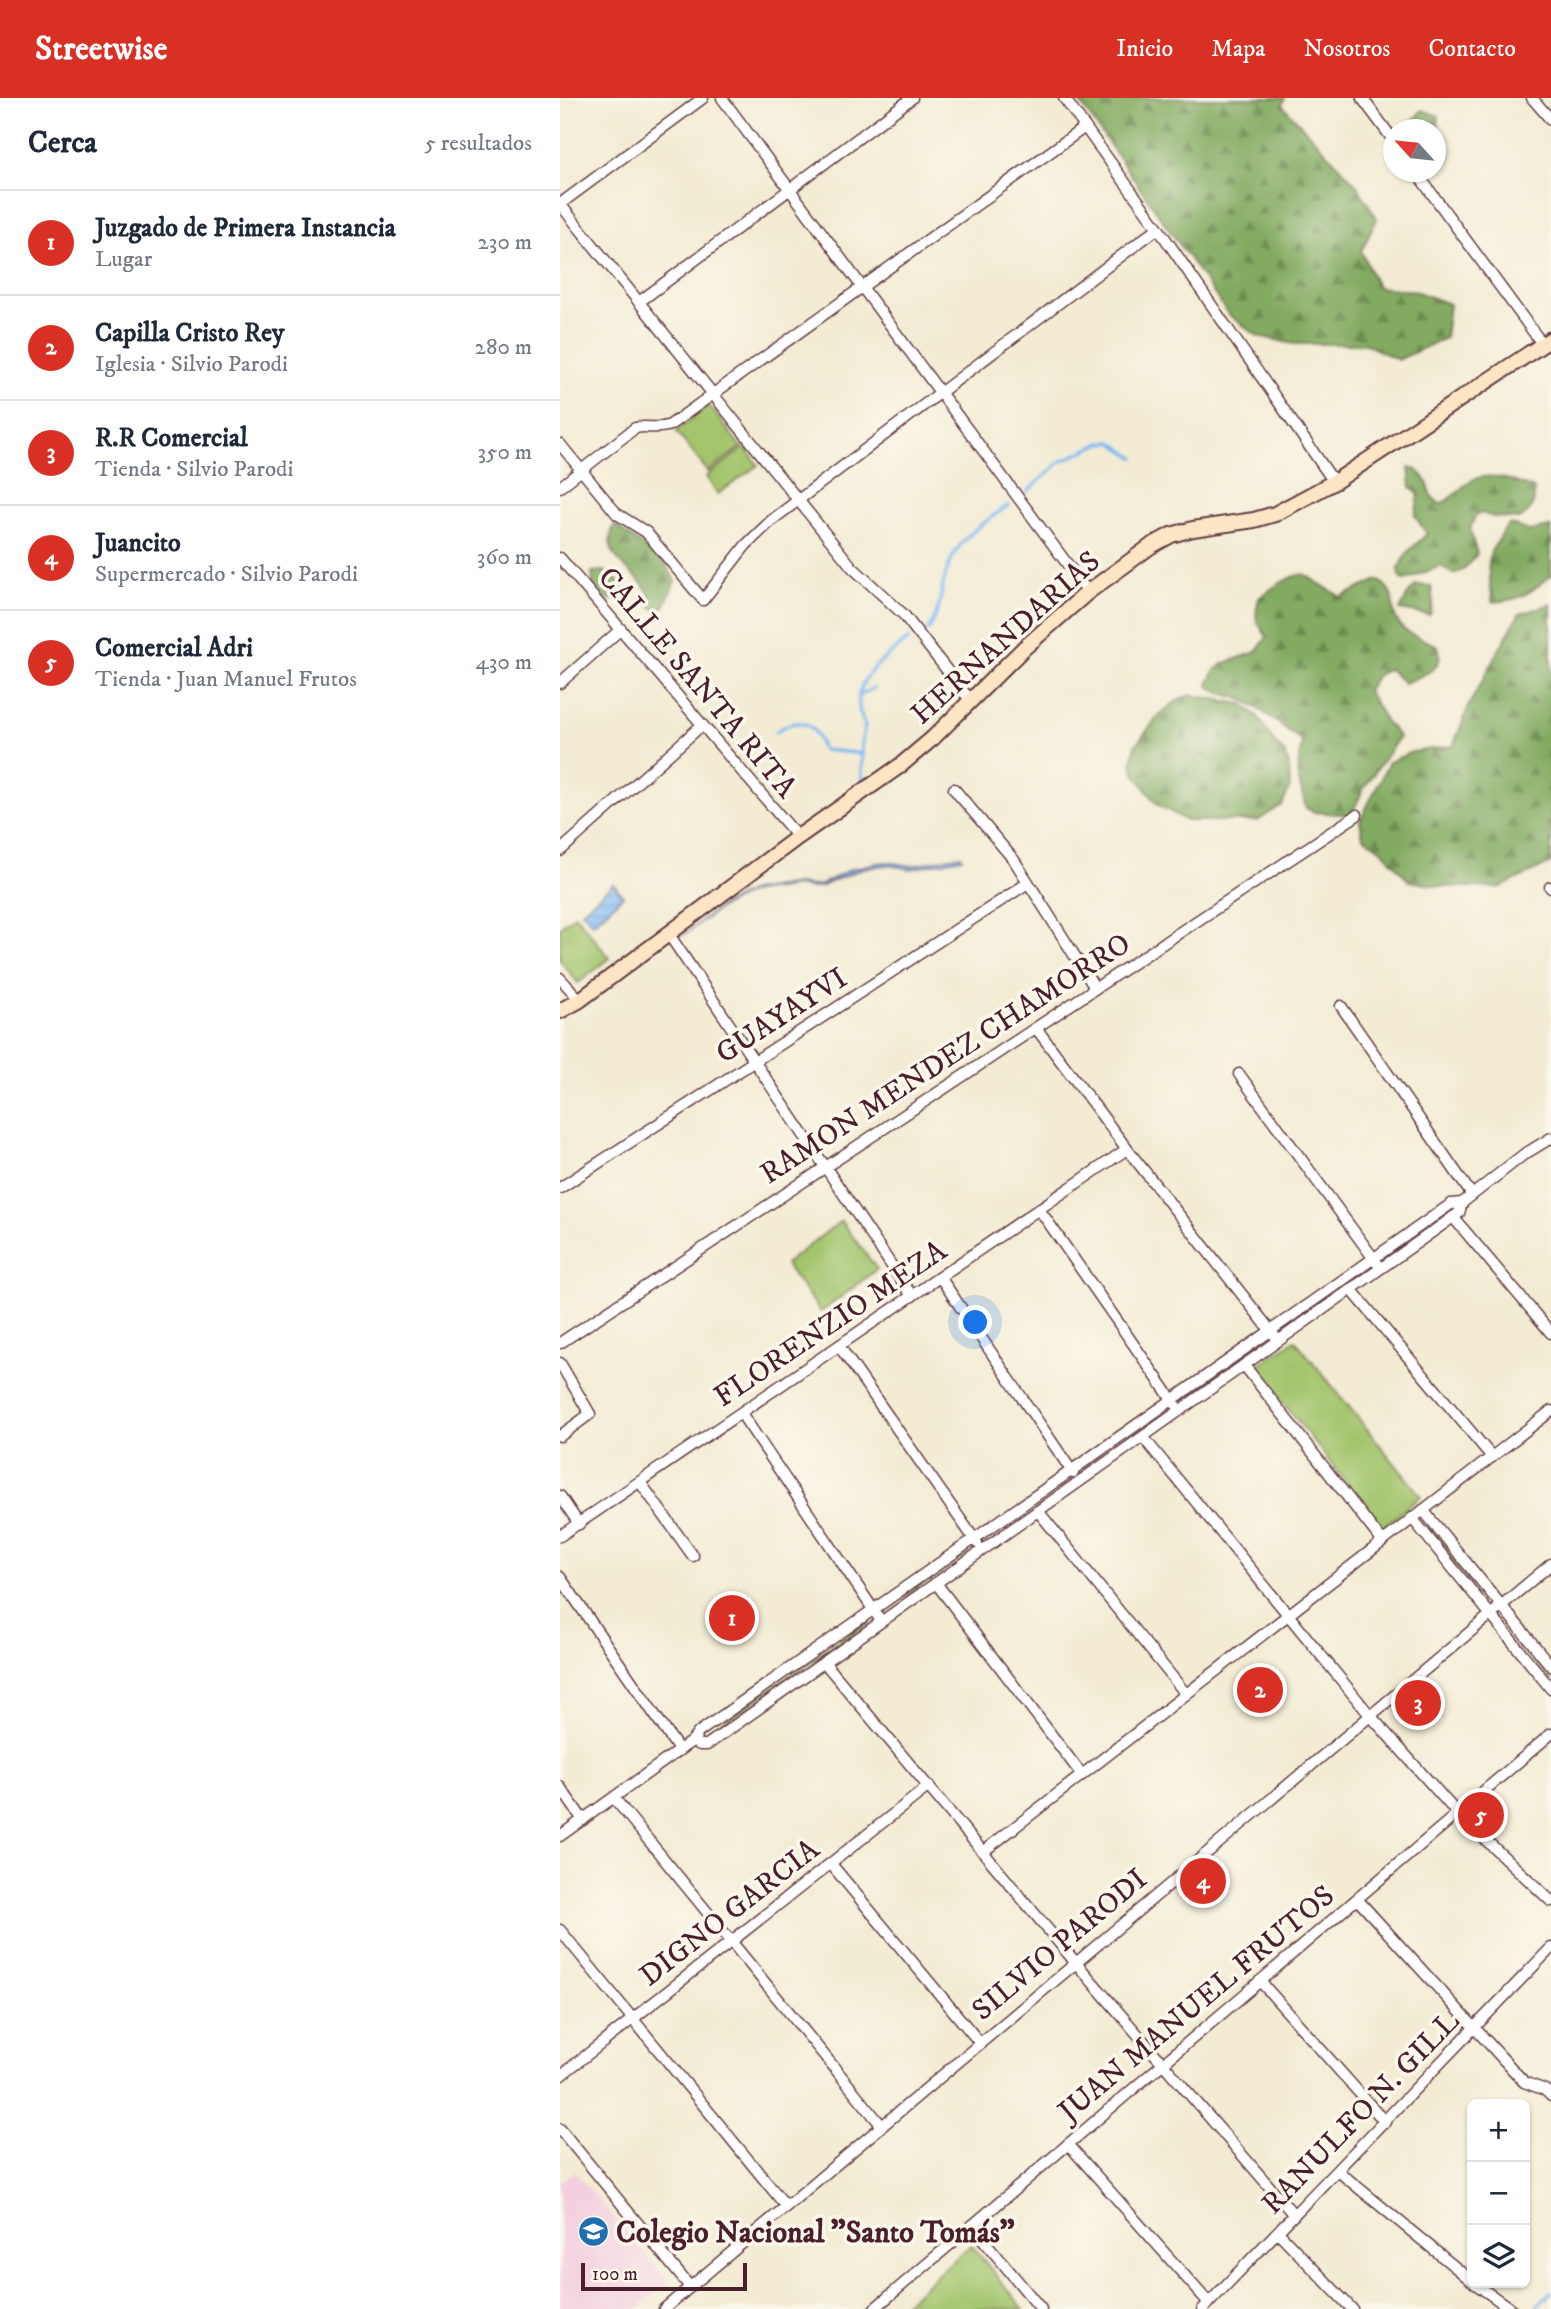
<!DOCTYPE html>
<html lang="es">
<head>
<meta charset="utf-8">
<style>
	:root { --surface:#fff; --page:#f2f2f3; --text:#1f2937; --muted:#747a83; --line:#e0e1e3; --accent:#d93025 }
	body { margin:0; font-family:"IM FELL DW Pica",serif; background:var(--page); color:var(--text) }
	.controls { position:absolute; right:21px; bottom:21px; display:grid; overflow:hidden; border-radius:10px; box-shadow:0 2px 5px #0004 }
	.controls button { width:63px; height:63px; display:grid; place-items:center; padding:0; border:0; border-bottom:2px solid var(--line); background:var(--surface); color:var(--text); font:35px sans-serif }
	.compass { position:absolute; left:823px; top:21px; width:63px; height:63px; border-radius:50%; background:var(--surface); box-shadow:0 2px 5px #0004; rotate:297deg }
	.scale { position:absolute; left:21px; bottom:18px; width:166px; box-sizing:border-box; padding-left:7px; border:4px solid #4a1f2b; border-top:0; font-size:19px; line-height:24px; white-space:nowrap; color:#4a1f2b; -webkit-text-stroke:5px #fbf7ec; paint-order:stroke }
	.you { position:absolute; left:416px; top:1225px; width:24px; height:24px; margin:-18px; border:5px solid #fff; border-radius:50%; background:#1a73e8; box-shadow:0 0 0 10px #1a73e833 }
	.badge { display:grid; place-items:center; width:46px; height:46px; border-radius:50%; background:var(--accent); color:#fff; font-size:23px; font-weight:700 }
	.pin { position:absolute; translate:-50% -50%; border:4px solid #fff; box-shadow:0 2px 7px #0006 }
	.list { margin:0; padding:0; list-style:none }
	h2 { display:flex; justify-content:space-between; align-items:center; height:91px; margin:0; padding:0 28px; font-size:30px }
	h2 small { font-size:23px; font-weight:400; color:var(--muted) }
	.list li { display:grid; grid-template-columns:46px 1fr auto; gap:21px; align-items:center; box-sizing:border-box; height:105px; padding:0 28px; border-top:2px solid var(--line) }
	.list b { display:block; font-size:26px; white-space:nowrap }
	.list p { margin:0; font-size:23px; white-space:nowrap; color:var(--muted) }
	.list em { font-size:23px; font-style:normal; color:var(--muted) }
	.icon { flex:none; width:38px; height:38px; fill:none; stroke:currentColor; stroke-width:2; stroke-linecap:round; stroke-linejoin:round }
	.map { position:relative; flex:none; width:991px; height:2211px; overflow:hidden }
	header { display:flex; align-items:center; gap:42px; box-sizing:border-box; height:98px; padding:0 35px; background:var(--accent); color:#fff }
	header strong { font-size:33px }
	nav { display:flex; gap:38px; margin-inline-start:auto; font-size:24px }
	main { display:flex }
	aside { flex:1; background:var(--surface) }
	.map>svg:first-child { display:block }
	.built { fill:#f3cfdf }
	.grass { fill:url(#grass-dots); stroke:#76724c; stroke-width:2 }
	.forest { fill:url(#forest-firs); stroke:#666446; stroke-width:2 }
	.park { fill:#a3c46c; stroke:#76724c; stroke-width:2 }
	.water { fill:url(#water-rules); stroke:#666c8f; stroke-width:2 }
	.lines { fill:none; stroke-linecap:round; stroke-linejoin:round }
	.stream { stroke:#82baf3; stroke-width:3.5 }
	.street-casing { stroke:#633e44; stroke-width:13 }
	.secondary-casing { stroke:#633e44; stroke-width:18 }
	.street { stroke:#fff; stroke-width:10 }
	.secondary { stroke:#fce5c4; stroke-width:14 }
	.labels { text-anchor:middle; stroke-width:7; stroke-linejoin:round; paint-order:stroke }
	.street-label { font-size:30px; fill:#4a1f2b; stroke:#fbf7ec }
	.poi-label { font-size:30px; font-weight:bold; fill:#4a1f2b; stroke:#fbf7ec; text-anchor:start }
</style>
</head>
<body>
<header>
<strong>Streetwise</strong>
<nav><a>Inicio</a><a>Mapa</a><a>Nosotros</a><a>Contacto</a></nav>
</header>
<main>
<aside>
<h2>Cerca<small>5 resultados</small></h2>
<ul class="list">
<li><span class="badge">1</span><div><b>Juzgado de Primera Instancia</b><p>Lugar</p></div><em>230 m</em></li>
<li><span class="badge">2</span><div><b>Capilla Cristo Rey</b><p>Iglesia · Silvio Parodi</p></div><em>280 m</em></li>
<li><span class="badge">3</span><div><b>R.R Comercial</b><p>Tienda · Silvio Parodi</p></div><em>350 m</em></li>
<li><span class="badge">4</span><div><b>Juancito</b><p>Supermercado · Silvio Parodi</p></div><em>360 m</em></li>
<li><span class="badge">5</span><div><b>Comercial Adri</b><p>Tienda · Juan Manuel Frutos</p></div><em>430 m</em></li>
</ul>
</aside>
<div class="map">
<svg width="991" height="2211" viewBox="0 0 991 2211">
	<defs>
		<pattern id="grass-dots" width="8" height="8" patternUnits="userSpaceOnUse" patternTransform="scale(1.75)"><rect width="8" height="8" fill="#a3c46c"/><path d="M2 2h.1M6 6h.1" fill="none" stroke="#879f59" stroke-width="1.8" stroke-linecap="round"/></pattern>
		<pattern id="forest-firs" width="22" height="20" patternUnits="userSpaceOnUse" patternTransform="scale(1.75)"><rect width="22" height="20" fill="#82aa60"/><path d="M5 1l3.5 6h-7zM16 11l3.5 6h-7z" fill="#6c8a4f"/></pattern>
		<pattern id="water-rules" width="6" height="5" patternUnits="userSpaceOnUse" patternTransform="scale(1.75)"><rect width="6" height="5" fill="#82baf3"/><path d="M0 2.5h6" fill="none" stroke="#729fd0"/></pattern>
	</defs>
	<rect width="100%" height="100%" fill="#fbf7ec"/>
	<filter id="ink" filterUnits="userSpaceOnUse"><feTurbulence type="fractalNoise" baseFrequency=".0143" numOctaves="2"/><feDisplacementMap in="SourceGraphic" scale="14" xChannelSelector="R" yChannelSelector="G"/><feConvolveMatrix kernelMatrix="1 2 1 2 8 2 1 2 1" color-interpolation-filters="sRGB"/></filter>
	<filter id="wash" filterUnits="userSpaceOnUse"><feTurbulence type="fractalNoise" baseFrequency=".00686" numOctaves="4" result="noise"/><feDisplacementMap in="SourceGraphic" scale="28" xChannelSelector="R" yChannelSelector="G"/><feGaussianBlur stdDeviation="1.57" result="paint"/><feColorMatrix in="noise" values="0 0 0 0 0 0 0 0 0 0 0 0 0 0 0 0 0 1.4 0 .05"/><feComposite in="paint" operator="in"/></filter>
	<g filter="url(#wash)">
		<rect width="100%" height="100%" fill="#f3ebd3"/>
		<polygon class="built" points="14,2073 109,2184 77,2211 5,2211 0,2205 0,2085"/>
		<g class="grass">
			<polygon points="701,1244 703,1248 625,1303 622,1301"/>
			<polygon points="604,1313 606,1316 524,1372 523,1369"/>
			<polygon points="505,1383 507,1386 426,1441 426,1438"/>
			<polygon points="870,1429 926,1495 924,1499 921,1499 868,1433"/>
			<polygon points="405,1453 407,1456 324,1513 323,1510"/>
			<polygon points="942,1517 991,1575 991,1584 940,1522"/>
			<polygon points="307,1522 310,1525 142,1641 142,1638"/>
		</g>
		<g class="forest">
			<polygon points="517,0 725,0 722,7 797,87 817,121 801,153 817,189 855,193 889,206 885,240 838,262 806,246 734,246 698,238 669,217"/>
			<polygon points="862,12 879,18 878,36 876,40 876,32 849,31 849,27"/>
			<path d="M849,369C862,373 869,383 870,397L880,406C893,401 899,390 911,383C929,372 956,384 974,391C975,405 972,414 959,421L934,419L921,415L915,418L910,432L917,456L903,472L893,476L881,468L845,482L841,481L838,471L849,453L867,436L855,418L859,397L851,389Z"/>
			<path d="M950,426L969,433L991,429V477C971,495 959,503 932,504C932,487 925,471 931,454C933,448 937,445 940,440C943,433 944,431 950,426Z"/>
			<path d="M55,427L106,466L115,483L105,507L99,513L91,509C95,476 33,466 55,427Z"/>
			<polygon points="44,473 59,484 66,501 48,502 33,494 32,474"/>
			<path d="M744,476L781,499L818,482C842,497 825,510 842,530C850,538 868,543 878,548C887,571 861,578 844,585L829,571L817,577L807,592L826,624L839,639L804,690L791,717L754,714L746,710L737,676L742,643C722,629 705,612 683,602C671,596 656,597 648,587L654,573L662,566L696,554L707,539C695,522 694,520 699,500C713,490 726,479 744,476Z"/>
			<polygon points="856,487 871,488 873,505 870,517 840,512 848,496"/>
			<polygon points="991,506 991,765 939,790 878,788 849,783 823,753 803,739 800,723 829,664 852,654 893,648 910,605 959,516"/>
			<polygon points="631,597 683,606 698,619 714,644 726,656 729,669 730,689 722,707 697,723 627,723 600,708 593,701 574,674 572,665 575,648 600,616 621,600"/>
		</g>
		<g class="park">
			<polygon points="149,307 181,349 148,374 116,333"/>
			<polygon points="185,349 198,367 158,396 146,379"/>
			<polygon points="15,817 50,860 18,885 0,862 0,829"/>
			<polygon points="281,1123 317,1171 261,1214 225,1166"/>
			<polygon points="735,1242 861,1398 822,1430 695,1269"/>
			<polygon points="411,2147 464,2211 338,2211"/>
		</g>
		<g class="water">
			<polygon points="401,757 402,760 351,771 328,767 303,770 262,788 251,790 237,788 189,795 162,809 122,838 160,808 192,793 237,786 252,788 261,787 291,771 316,765 328,764 352,768"/>
			<polygon points="53,786 63,798 33,825 22,813"/>
		</g>
		<g class="lines">
			<g class="stream">
				<polyline points="467,394 500,364 541,345 552,344 575,360"/>
				<path d="M368,532C381,513 379,500 385,479C395,441 419,428 449,407"/>
				<polyline points="301,596 314,590"/>
				<path d="M216,634C229,624 246,619 256,636C259,641 260,647 263,652L296,655L302,657"/>
				<path d="M302,682V642L305,627C283,585 321,564 349,541"/>
				<polyline points="978,2207 991,2194"/>
			</g>
		</g>
	</g>
	<g filter="url(#ink)">
		<g class="lines">
			<defs>
				<g id="street">
					<polyline points="162,0 528,494"/>
					<polyline points="504,0 598,130 774,384"/>
					<polyline points="802,0 834,43"/>
					<polyline points="972,0 991,22"/>
					<polyline points="856,74 983,247"/>
					<polyline points="0,106 292,469 344,517 410,602"/>
					<polyline points="0,106 143,0"/>
					<polyline points="79,204 352,0"/>
					<polyline points="0,346 57,416 86,434 143,502 186,447 212,422 598,130"/>
					<path d="M0,389L75,330C87,327 98,332 110,327L525,29"/>
					<polyline points="0,460 238,739"/>
					<polyline points="0,585 61,531"/>
					<polyline points="394,691 454,762 535,890"/>
					<polyline points="0,753 142,627"/>
					<polyline points="990,789 991,790"/>
					<polyline points="108,835 352,1198"/>
					<polyline points="0,880 20,902"/>
					<polyline points="781,908 912,1097"/>
					<polyline points="476,930 567,1051 714,1237"/>
					<polyline points="679,976 817,1165"/>
					<polyline points="0,1090 468,785"/>
					<polyline points="479,1111 615,1306"/>
					<polyline points="893,1119 991,1235"/>
					<polyline points="380,1179 513,1375"/>
					<polyline points="791,1191 932,1359"/>
					<polyline points="0,1245 797,717"/>
					<polyline points="279,1248 417,1445"/>
					<polyline points="0,1265 30,1316 0,1338"/>
					<polyline points="684,1267 822,1443"/>
					<polyline points="181,1315 321,1523"/>
					<polyline points="583,1339 809,1616 897,1715 991,1803"/>
					<polyline points="80,1384 133,1458"/>
					<polyline points="0,1398 19,1426"/>
					<polyline points="863,1412 991,1568"/>
					<polyline points="478,1413 626,1596"/>
					<polyline points="852,1420 991,1591"/>
					<polyline points="0,1438 567,1051"/>
					<polyline points="0,1479 119,1652"/>
					<polyline points="376,1485 522,1677"/>
					<polyline points="264,1564 516,1865 734,2117"/>
					<polyline points="132,1643 140,1647 147,1647 899,1115 902,1105 963,1057 991,1040"/>
					<polyline points="0,1689 23,1722"/>
					<polyline points="54,1700 322,2028"/>
					<polyline points="0,1738 132,1643 139,1634 891,1106 902,1105"/>
					<polyline points="424,1753 991,1313"/>
					<polyline points="271,1766 420,1945"/>
					<polyline points="797,1801 964,1984 985,1992 991,1998"/>
					<polyline points="0,1832 226,2108"/>
					<polyline points="700,1883 825,2024"/>
					<polyline points="0,1978 369,1688"/>
					<polyline points="0,2031 130,2189"/>
					<polyline points="508,2046 649,2205"/>
					<polyline points="778,2073 912,2183"/>
					<polyline points="412,2128 481,2211"/>
					<polyline points="718,2134 792,2211"/>
					<polyline points="914,2185 951,2211"/>
					<polyline points="104,2211 991,1466"/>
					<polyline points="314,2211 991,1636"/>
					<polyline points="643,2211 991,1850"/>
				</g>
				<polyline id="secondary" points="0,913 20,902 238,739 341,667 373,640 464,550 528,494 591,448 611,437 633,431 694,422 715,416 776,383 991,241"/>
			</defs>
			<use href="#street" class="street-casing"/>
			<use href="#secondary" class="secondary-casing"/>
			<use href="#street" class="street"/>
			<use href="#secondary" class="secondary"/>
		</g>
	</g>
	<defs>
		<symbol id="school-disc" viewBox="-11 -11 22 22"><circle r="9.5" fill="#1f6fb2" stroke="#fbf7ec"/><path d="M0-5L7-2L0 1L-7-2ZM-4 1L0 2.5L4 1V4Q0 6-4 4Z" fill="#fff"/></symbol>
	</defs>
	<g fill-rule="evenodd">
		<use href="#school-disc" x="16" y="2116" width="35" height="35"/>
	</g>
	<g class="labels">
		<g class="street-label">
			<text transform="translate(445 539) rotate(-42)" y="10">HERNANDARIAS</text>
			<text transform="translate(138 584) rotate(50)" y="10">CALLE SANTA RITA</text>
			<text transform="translate(221 917) rotate(-33)" y="10">GUAYAYVI</text>
			<text transform="translate(385 960) rotate(-33)" y="10">RAMON MENDEZ CHAMORRO</text>
			<text transform="translate(270 1225) rotate(-34)" y="10">FLORENZIO MEZA</text>
			<text transform="translate(169 1814) rotate(-38)" y="10">DIGNO GARCIA</text>
			<text transform="translate(499 1846) rotate(-40)" y="10">SILVIO PARODI</text>
			<text transform="translate(636 1905) rotate(-40)" y="10">JUAN MANUEL FRUTOS</text>
			<text transform="translate(800 2014) rotate(-46)" y="10">RANULFO N. GILL</text>
		</g>
		<g class="poi-label">
			<text x="56" y="2144">Colegio Nacional "Santo Tomás"</text>
		</g>
	</g>
</svg>
<div class="controls">
<button>+</button>
<button>−</button>
<button><svg class="icon" aria-label="layers" viewBox="0 0 24 24"><path d="M12 4l9 5-9 5-9-5zM3 14l9 5 9-5"/></svg></button>
</div>
<svg class="compass" viewBox="-18 -18 36 36"><path d="M0-13l5 13h-10z" fill="#e53935"/><path d="M0 13l5-13h-10z" fill="#747a83"/></svg>
<div class="scale">100 m</div>
<div class="you"></div>
<div class="pin badge" style="left:172px;top:1520px">1</div>
<div class="pin badge" style="left:700px;top:1592px">2</div>
<div class="pin badge" style="left:858px;top:1605px">3</div>
<div class="pin badge" style="left:643px;top:1783px">4</div>
<div class="pin badge" style="left:921px;top:1717px">5</div>
</div>
</main>
</body>
</html>
